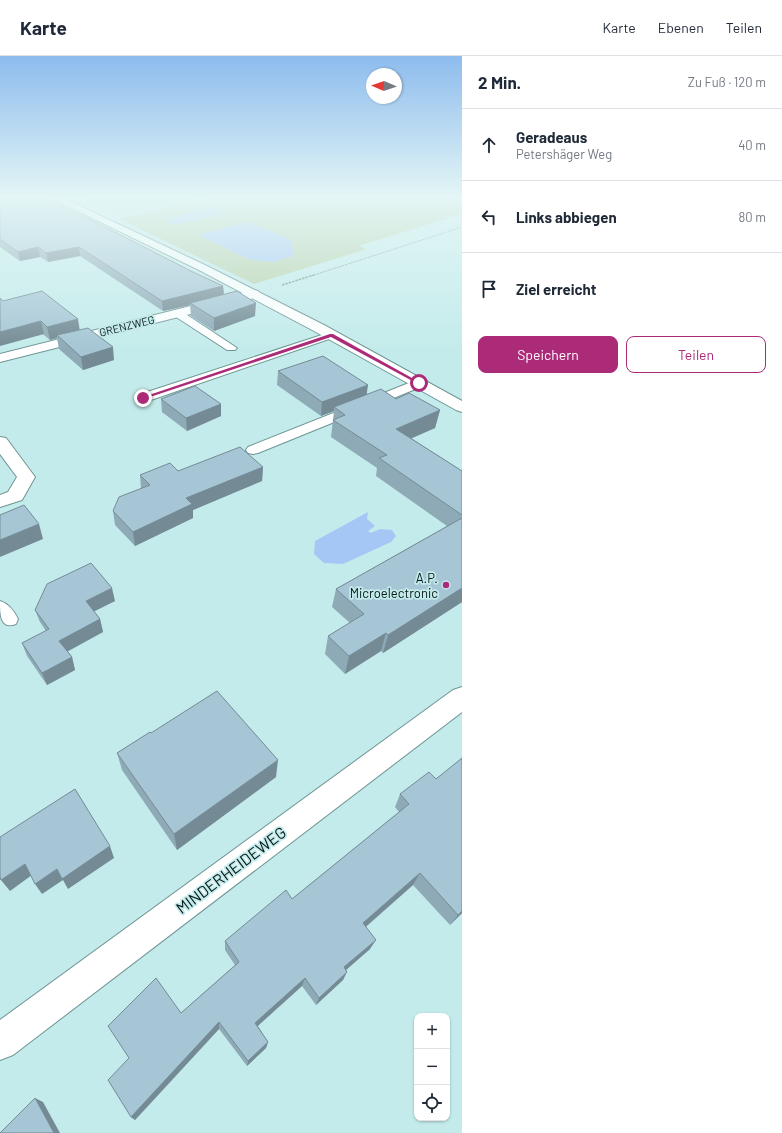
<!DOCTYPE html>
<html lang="de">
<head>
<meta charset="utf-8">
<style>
	:root { --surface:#fff; --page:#f6f6f7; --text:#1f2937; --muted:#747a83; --line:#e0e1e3; --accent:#ab2b79 }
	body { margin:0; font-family:Barlow,sans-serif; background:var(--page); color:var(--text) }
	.controls { position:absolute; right:12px; bottom:12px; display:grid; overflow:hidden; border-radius:8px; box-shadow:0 1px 3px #0004 }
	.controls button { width:36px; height:36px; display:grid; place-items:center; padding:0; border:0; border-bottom:1px solid var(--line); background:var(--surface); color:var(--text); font:20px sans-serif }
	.compass { position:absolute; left:366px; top:12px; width:36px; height:36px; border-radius:50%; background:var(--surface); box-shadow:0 1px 3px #0004; rotate:272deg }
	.stop { position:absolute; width:12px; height:12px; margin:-9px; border:3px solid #ab2b79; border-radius:50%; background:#fff }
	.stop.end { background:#ab2b79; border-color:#fff; box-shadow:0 1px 4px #0008 }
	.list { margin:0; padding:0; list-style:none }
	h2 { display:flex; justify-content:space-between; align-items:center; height:52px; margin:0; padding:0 16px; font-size:17px }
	h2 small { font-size:13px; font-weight:400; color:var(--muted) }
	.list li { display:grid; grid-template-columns:26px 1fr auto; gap:12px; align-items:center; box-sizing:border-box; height:72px; padding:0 16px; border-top:1px solid var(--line) }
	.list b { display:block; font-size:15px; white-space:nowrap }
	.list p { margin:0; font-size:13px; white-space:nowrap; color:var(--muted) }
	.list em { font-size:13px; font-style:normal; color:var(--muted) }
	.actions { display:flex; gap:8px; padding:12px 16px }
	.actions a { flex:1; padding:9px 0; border:1px solid var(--accent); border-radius:8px; text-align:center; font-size:14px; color:var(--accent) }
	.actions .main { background:var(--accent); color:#fff }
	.icon { flex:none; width:22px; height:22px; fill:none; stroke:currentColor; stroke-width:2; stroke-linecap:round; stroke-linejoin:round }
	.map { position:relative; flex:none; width:462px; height:1077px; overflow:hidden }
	header { display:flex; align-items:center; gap:24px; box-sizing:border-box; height:56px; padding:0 20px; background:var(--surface); border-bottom:1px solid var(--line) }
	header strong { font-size:19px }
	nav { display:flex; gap:22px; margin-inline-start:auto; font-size:14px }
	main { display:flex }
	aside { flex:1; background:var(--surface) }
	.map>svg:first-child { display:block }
	.built { fill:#b1e1e0 }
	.green { fill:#b8d2aa }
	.water { fill:#a5c7f5 }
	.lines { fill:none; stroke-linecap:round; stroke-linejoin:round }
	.service-casing { stroke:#6f9494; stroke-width:2 }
	.minor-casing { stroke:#6f9494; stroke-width:2 }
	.tertiary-casing { stroke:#6f9494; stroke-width:2 }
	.path-far1 { stroke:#799696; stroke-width:1; stroke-dasharray:2 1; stroke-linecap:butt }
	.path { stroke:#799696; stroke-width:1.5; stroke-dasharray:2.5 1; stroke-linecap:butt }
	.service { fill:#fff; fill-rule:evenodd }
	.minor { fill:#fff; fill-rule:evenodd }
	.tertiary { fill:#fff; fill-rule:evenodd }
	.wall { fill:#8faab7 }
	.shaded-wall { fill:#748b95 }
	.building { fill:#a6c6d5; stroke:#748b95 }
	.route { fill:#ab2b79 }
	.poi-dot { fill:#ab2b79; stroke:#c4ebeb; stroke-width:1.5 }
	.labels { text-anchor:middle; stroke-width:3.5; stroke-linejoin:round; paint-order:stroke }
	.far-street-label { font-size:11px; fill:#091717; stroke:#c4ebeb }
	.poi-label { font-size:13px; fill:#091717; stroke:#c4ebeb; text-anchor:end }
	.near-street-label { font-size:16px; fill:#091717; stroke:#c4ebeb }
</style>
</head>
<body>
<header>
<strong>Karte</strong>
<nav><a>Karte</a><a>Ebenen</a><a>Teilen</a></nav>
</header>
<main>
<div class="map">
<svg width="462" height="1077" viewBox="0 0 462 1077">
	<rect width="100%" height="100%" fill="#c4ebeb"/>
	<polygon class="built" points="85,142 195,142 122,159"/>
	<polygon class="green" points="209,142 462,142 462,158 358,190 367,193 254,228 119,163"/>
	<g class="water">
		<polygon points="213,151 226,155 227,157 179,168 167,167 167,165 174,162 172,161"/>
		<polygon points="247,166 292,184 293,200 273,206 249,203 198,179"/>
		<polygon points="368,456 367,463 375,470 368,475 371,477 380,473 392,474 396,480 391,486 343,508 324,507 314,498 315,485"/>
	</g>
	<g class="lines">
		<defs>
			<g id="service">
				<polygon points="177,254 181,255 237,292 235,294 227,294 173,259 172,257 173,255"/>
				<polygon points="331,276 335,277 337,279 335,281 148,345 138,345 137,342 138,339"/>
				<polygon points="419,323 423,324 425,327 423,330 258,397 253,398 248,397 246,394 248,391"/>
				<path d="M0,545C9,548 14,555 18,563L16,568C0,574 0,558 0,545Z"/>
			</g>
			<g id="minor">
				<polygon points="254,234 258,235 260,238 258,241 0,306 0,298"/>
				<polygon points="0,381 6,382 35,421 22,444 0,451 0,439 8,436 17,421 0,398"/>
				<polygon points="462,631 462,656 13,999 0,1004 0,964 453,634"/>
			</g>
			<polygon id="tertiary" points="51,142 63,142 207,210 324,269 462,345 462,356 456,354 314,275 199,214"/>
		</defs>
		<use href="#service" class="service-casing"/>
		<use href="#minor" class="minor-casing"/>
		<use href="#tertiary" class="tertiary-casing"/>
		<polyline class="path-far1" points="311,220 462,171"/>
		<polyline class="path" points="282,229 314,219"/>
		<use href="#service" class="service"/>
		<use href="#minor" class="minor"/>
		<use href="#tertiary" class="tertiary"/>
	</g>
	<g class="wall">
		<polygon points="0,142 193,216 223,230 224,239 255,260 214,275 191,260 190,249 163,255 80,200 48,206 40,201 20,205 0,191"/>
		<polygon points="3,245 79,274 114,304 83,314 59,293 57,282 50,284"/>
		<polygon points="278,315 366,339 396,343 440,354 435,372 411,382 462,415 462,546 383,597 381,595 345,618 325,598 328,580 350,567 332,551 336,533 447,470 376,420 377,412 331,381 334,355 321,360 277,329"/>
		<polygon points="161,343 221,360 187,375 162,356"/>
		<polygon points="263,411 262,425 193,454 193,462 135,490 115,469 113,455 141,433 140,419 178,415"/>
		<polygon points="115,545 94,555 100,563 103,576 67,595 72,601 75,614 47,629 27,600 22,587 46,575 40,566 35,554"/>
		<polygon points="151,677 276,721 177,794 122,714 117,697"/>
		<polygon points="462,702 462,857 450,869 413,829 366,871 370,893 346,914 343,924 316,949 302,930 258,970 268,986 266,992 247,1010 219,973 135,1064 131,1061 181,957 235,909 225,894 225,885 292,843 399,756 395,751 400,738 436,723"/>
	</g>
	<g class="shaded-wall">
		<polygon points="38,191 40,201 20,205 18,196"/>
		<polygon points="79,191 80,200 48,206 46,197"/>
		<polygon points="223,230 224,240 190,247 190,249 163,255 162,245"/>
		<polygon points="256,247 255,260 214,275 214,262"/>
		<polygon points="78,263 80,276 57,279 57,282 50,284 47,271"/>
		<polygon points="41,265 44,278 0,290 0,276"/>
		<polygon points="113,291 114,304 83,314 81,301"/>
		<polygon points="368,329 366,343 334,351 334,355 321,360 322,346"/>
		<polygon points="221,348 221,360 187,375 186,362"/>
		<polygon points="440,354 435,372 392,391 396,373"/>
		<polygon points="263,411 262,425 193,454 193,462 135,490 133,476 186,442"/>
		<polygon points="39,468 43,483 0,501 0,484"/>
		<polygon points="112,532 115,545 89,558 86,545"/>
		<polygon points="462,532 462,546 383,597 388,579"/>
		<polygon points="100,563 103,576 63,598 59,585"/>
		<polygon points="386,577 381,595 345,618 349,600"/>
		<polygon points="72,601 75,614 47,629 42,617"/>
		<polygon points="278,704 276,721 177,794 174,778"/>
		<polygon points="110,790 114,802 68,833 63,824 42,838 35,828 57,813"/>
		<polygon points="25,808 32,819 10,835 1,824"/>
		<polygon points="420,817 413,829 358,877 363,867"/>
		<polygon points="462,855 462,857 450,869 458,859"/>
		<polygon points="376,884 370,893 339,920 344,911"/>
		<polygon points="347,916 343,924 316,949 319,942"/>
		<polygon points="305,922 302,930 254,973 255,967"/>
		<polygon points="219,966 219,973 135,1064 131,1061"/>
		<polygon points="268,986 266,992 247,1010 248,1005"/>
		<polygon points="35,1042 43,1046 60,1077 54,1077"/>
	</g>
	<g class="building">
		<polygon points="0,142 43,142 93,165 193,216 223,230 162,245 79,191 46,197 38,191 18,196 0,183"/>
		<polygon points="42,235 78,263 47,271 41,265 0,276 0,242 3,245"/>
		<polygon points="237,235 256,247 214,262 190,247"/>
		<polygon points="88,272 113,291 81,301 57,279"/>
		<polygon points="323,300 368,329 322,346 278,315"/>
		<polygon points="195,330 221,348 186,362 161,343"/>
		<polygon points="381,333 396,343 409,337 440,354 396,373 462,415 462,459 379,402 387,399 333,364 345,359 334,351"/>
		<polygon points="240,391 263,411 186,442 192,448 133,476 113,455 119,441 150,429 140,419 170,407 178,415"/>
		<polygon points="24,449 39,468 0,484 0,459"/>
		<polygon points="462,462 462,532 388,579 386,577 349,600 328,580 364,558 336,533"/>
		<polygon points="91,507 112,532 86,545 100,563 59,585 72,601 42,617 22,587 49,573 35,554 47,528"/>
		<polygon points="217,635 278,704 174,778 117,697 150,676 151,677"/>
		<polygon points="462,702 462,855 458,859 420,817 363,867 376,884 344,911 347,916 319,942 305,922 255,967 268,986 248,1005 219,966 131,1061 108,1024 129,1002 108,970 156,922 181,957 239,906 225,885 286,834 292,843 409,748 400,738 429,716 436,723"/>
		<polygon points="75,733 110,790 62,823 57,813 35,828 25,808 1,824 0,821 0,781"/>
		<polygon points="35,1042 54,1077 0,1077"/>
	</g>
	<linearGradient id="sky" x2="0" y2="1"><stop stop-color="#8dbced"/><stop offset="0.48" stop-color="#e4f6f6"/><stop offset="1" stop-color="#e4f6f6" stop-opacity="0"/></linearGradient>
	<rect width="462" height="293" fill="url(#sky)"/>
	<polygon class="route" points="330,278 333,278 421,327 418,328 331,281 144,343 140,342"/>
	<circle class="poi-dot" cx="446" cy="529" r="4"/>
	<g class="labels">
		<g class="far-street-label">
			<text transform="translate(127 270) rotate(-14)" y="4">GRENZWEG</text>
		</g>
		<g class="poi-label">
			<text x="438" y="527">A.P.<tspan x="438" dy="15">Microelectronic</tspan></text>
		</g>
		<g class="near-street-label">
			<text transform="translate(231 814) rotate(-37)" y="6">MINDERHEIDEWEG</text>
		</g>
	</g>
</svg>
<div class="controls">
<button>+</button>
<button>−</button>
<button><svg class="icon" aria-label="locate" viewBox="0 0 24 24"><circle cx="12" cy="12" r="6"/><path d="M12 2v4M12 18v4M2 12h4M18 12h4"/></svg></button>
</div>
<svg class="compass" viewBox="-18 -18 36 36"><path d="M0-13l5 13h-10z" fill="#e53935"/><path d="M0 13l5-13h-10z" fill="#747a83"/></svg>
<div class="stop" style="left:419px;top:327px"></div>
<div class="stop end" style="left:143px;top:342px"></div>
</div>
<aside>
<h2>2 Min.<small>Zu Fuß · 120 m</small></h2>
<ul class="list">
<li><svg class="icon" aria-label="ahead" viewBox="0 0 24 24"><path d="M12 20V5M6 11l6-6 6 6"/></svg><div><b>Geradeaus</b><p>Petershäger Weg</p></div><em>40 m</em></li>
<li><svg class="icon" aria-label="left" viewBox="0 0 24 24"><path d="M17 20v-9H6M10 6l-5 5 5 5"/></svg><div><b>Links abbiegen</b></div><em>80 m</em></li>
<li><svg class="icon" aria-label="arrive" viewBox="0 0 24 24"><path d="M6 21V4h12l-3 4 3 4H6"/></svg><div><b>Ziel erreicht</b></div></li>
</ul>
<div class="actions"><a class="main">Speichern</a><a>Teilen</a></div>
</aside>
</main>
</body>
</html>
